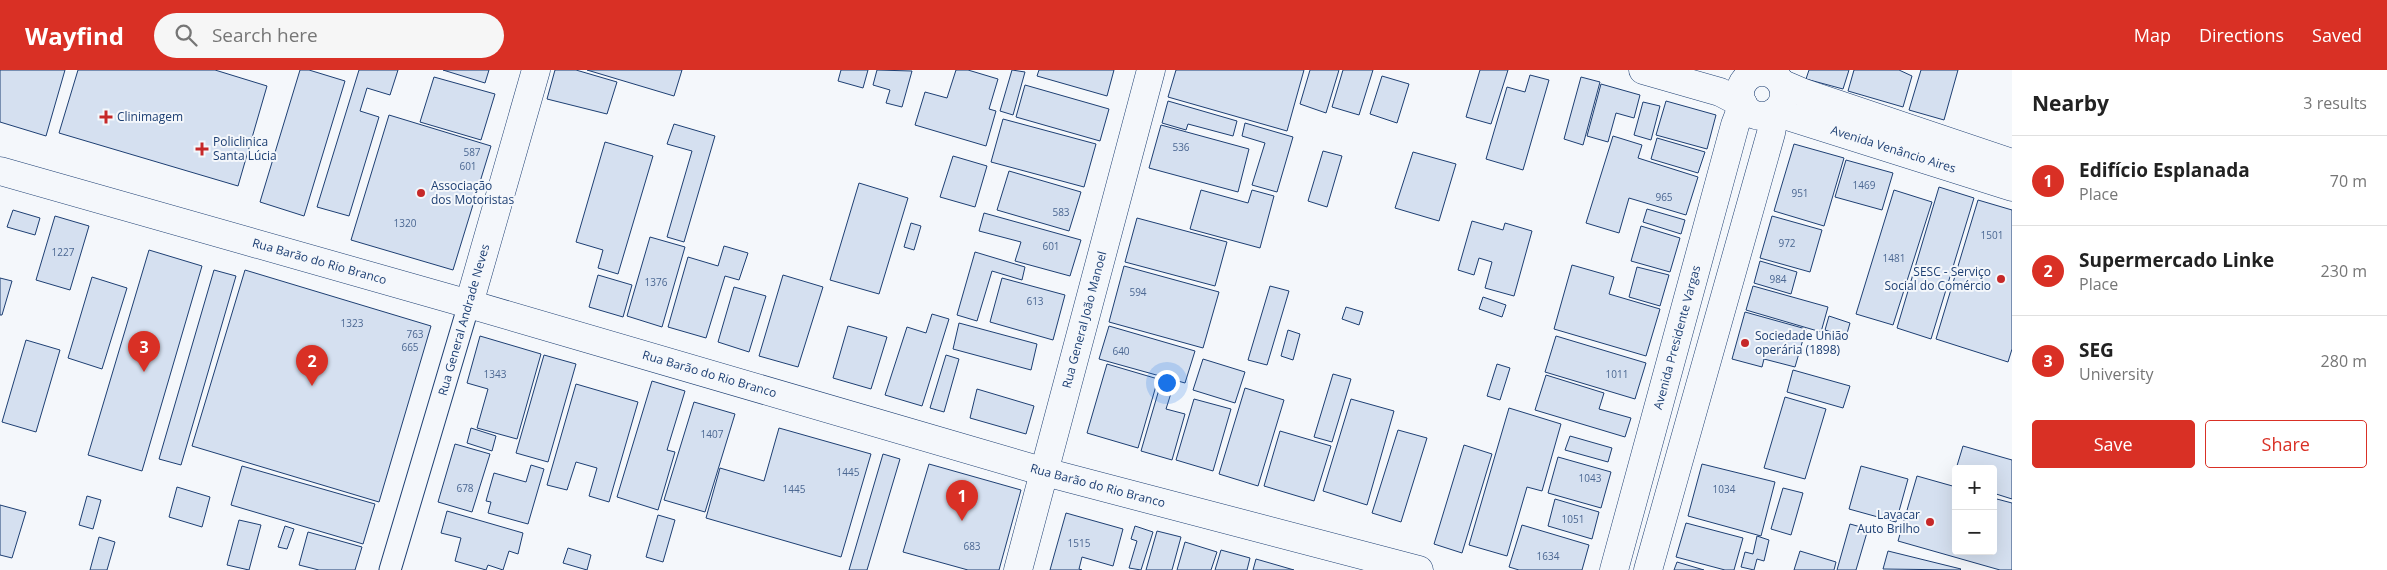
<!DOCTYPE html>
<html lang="en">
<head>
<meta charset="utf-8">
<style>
	:root { --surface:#fff; --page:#f6f6f6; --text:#222; --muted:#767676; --line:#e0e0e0; --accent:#d93025 }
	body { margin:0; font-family:"Open Sans",sans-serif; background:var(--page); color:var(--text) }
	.controls { position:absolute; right:15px; bottom:15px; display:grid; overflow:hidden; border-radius:5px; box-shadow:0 5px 20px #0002 }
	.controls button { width:45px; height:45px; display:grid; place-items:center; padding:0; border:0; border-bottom:1px solid var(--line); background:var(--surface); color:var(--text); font:25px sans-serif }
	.you { position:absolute; left:1166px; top:312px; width:18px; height:18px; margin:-12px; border:4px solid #fff; border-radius:50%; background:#1a73e8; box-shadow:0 0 0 8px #1a73e833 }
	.badge { display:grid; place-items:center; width:32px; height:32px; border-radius:50%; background:var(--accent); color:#fff; font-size:16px; font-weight:700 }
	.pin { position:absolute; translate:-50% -41px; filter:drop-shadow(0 1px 2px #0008) }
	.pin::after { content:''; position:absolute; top:26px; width:18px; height:15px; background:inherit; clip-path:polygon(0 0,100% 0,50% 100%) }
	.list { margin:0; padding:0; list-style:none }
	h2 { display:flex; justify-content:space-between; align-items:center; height:65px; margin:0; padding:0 20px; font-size:21px }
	h2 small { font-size:16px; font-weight:400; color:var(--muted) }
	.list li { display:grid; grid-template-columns:32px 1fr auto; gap:15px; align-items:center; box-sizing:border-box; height:90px; padding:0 20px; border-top:1px solid var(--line) }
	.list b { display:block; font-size:19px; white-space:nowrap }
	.list p { margin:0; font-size:16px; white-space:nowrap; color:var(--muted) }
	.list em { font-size:16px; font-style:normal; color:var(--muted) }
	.actions { display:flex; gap:10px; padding:15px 20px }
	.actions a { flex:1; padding:11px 0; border:1px solid var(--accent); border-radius:5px; text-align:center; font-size:18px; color:var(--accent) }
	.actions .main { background:var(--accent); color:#fff }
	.icon { flex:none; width:28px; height:28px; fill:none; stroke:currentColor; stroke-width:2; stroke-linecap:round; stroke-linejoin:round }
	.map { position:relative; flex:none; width:2012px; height:500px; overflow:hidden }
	header { display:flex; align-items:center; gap:30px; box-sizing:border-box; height:70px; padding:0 25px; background:var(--accent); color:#fff }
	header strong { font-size:24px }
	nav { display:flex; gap:28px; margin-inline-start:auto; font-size:18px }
	.search { width:350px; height:45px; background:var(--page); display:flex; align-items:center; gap:12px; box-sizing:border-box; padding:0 18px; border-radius:28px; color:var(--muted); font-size:19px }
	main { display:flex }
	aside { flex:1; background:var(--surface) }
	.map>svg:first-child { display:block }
	.building { fill:#d5e0f0; stroke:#1d3f73 }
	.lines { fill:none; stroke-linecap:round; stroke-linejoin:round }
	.street-casing { stroke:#1d3f73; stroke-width:23 }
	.secondary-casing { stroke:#1d3f73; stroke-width:29 }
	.street { stroke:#f4f7fb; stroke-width:21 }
	.secondary { stroke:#f4f7fb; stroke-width:28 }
	.poi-dot { fill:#c62828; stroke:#f4f7fb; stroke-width:2 }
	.labels { text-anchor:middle; stroke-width:4; stroke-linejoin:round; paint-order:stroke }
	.number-label { font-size:10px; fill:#4b6792 }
	.poi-label { font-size:12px; fill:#1d3f73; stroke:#f4f7fb; text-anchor:start }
	.street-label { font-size:12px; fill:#1d3f73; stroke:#f4f7fb }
</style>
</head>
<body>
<header>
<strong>Wayfind</strong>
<div class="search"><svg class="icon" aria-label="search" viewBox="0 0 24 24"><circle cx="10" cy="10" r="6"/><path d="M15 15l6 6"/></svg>Search here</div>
<nav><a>Map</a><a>Directions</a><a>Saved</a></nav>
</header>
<main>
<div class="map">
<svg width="2012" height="500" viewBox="0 0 2012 500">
	<rect width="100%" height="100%" fill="#f4f7fb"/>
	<g class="building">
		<polygon points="0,0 65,0 46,66 0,52"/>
		<polygon points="78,0 215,0 267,16 238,116 59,63"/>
		<polygon points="300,0 309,0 345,11 304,146 260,132"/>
		<polygon points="359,0 398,0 390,25 367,18 360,41 379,47 349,146 317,137"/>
		<polygon points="443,0 489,0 485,13"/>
		<polygon points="555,0 576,0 617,12 607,44 547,29"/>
		<polygon points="587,0 682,0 674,26"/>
		<polygon points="841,0 868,0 863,18 838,11"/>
		<polygon points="877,0 912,1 902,37 886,33 890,20 873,15"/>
		<polygon points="956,0 968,0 998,9 989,39 996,41 986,76 915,55 925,22 947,28"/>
		<polygon points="1012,0 1025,2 1013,45 1000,41"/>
		<polygon points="1039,0 1114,0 1107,26 1037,6"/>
		<polygon points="1176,0 1304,0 1287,61 1168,27"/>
		<polygon points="1310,0 1339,0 1326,43 1300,34"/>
		<polygon points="1343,0 1373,0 1359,45 1332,37"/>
		<polygon points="1480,0 1508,0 1491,54 1466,47"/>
		<polygon points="1809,0 1849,0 1843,19 1806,9"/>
		<polygon points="1854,0 1899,0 1912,6 1903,37 1848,21"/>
		<polygon points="1921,0 1958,0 1944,50 1909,40"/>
		<polygon points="1530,5 1549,10 1523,100 1486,89 1507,17 1525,22"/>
		<polygon points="1382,6 1409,14 1397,53 1370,44"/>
		<polygon points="434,7 495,24 481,70 420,52"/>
		<polygon points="1581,7 1600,12 1583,75 1564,69"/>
		<polygon points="1601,14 1640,25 1634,48 1616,43 1608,72 1587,66"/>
		<polygon points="1025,15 1109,39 1100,71 1016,47"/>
		<polygon points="1168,31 1237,51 1233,66 1188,54 1186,60 1162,53"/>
		<polygon points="1666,31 1716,45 1707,79 1656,65"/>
		<polygon points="1643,32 1660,36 1651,70 1634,65"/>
		<polygon points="389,45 491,76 453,200 351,170"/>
		<polygon points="1003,49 1096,74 1084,117 991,92"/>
		<polygon points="1245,53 1293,67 1277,122 1252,115 1265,73 1242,66"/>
		<polygon points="674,54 715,66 684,172 667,167 692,81 667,74"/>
		<polygon points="1161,55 1249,79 1238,122 1149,98"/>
		<polygon points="1613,66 1642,75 1638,88 1698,107 1686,145 1629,128 1619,163 1586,153"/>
		<polygon points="1657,68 1705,82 1698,103 1651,89"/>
		<polygon points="605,72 653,86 618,204 598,198 603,180 576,172"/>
		<polygon points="1794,74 1844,88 1824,156 1774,141"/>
		<polygon points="1323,81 1342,86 1327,137 1308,131"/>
		<polygon points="1413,82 1456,94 1439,151 1395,138"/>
		<polygon points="953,86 987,96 975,137 940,127"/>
		<polygon points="1846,90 1893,103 1882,140 1835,127"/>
		<polygon points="1009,101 1081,122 1069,161 997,140"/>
		<polygon points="859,113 908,128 879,224 830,210"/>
		<polygon points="1939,117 1974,128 1931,269 1897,258"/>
		<polygon points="1201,120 1248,133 1252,120 1274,126 1260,178 1190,159"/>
		<polygon points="1894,120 1932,132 1893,255 1856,244"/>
		<polygon points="1978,130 2012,140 2012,279 2008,292 1936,269"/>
		<polygon points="1647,139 1685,150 1681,164 1643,152"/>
		<polygon points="13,140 40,148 35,165 7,157"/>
		<polygon points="984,143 1081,170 1070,206 1015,191 1021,172 979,161"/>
		<polygon points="55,146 89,156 70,220 36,210"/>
		<polygon points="1772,146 1822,160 1810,202 1760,188"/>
		<polygon points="1137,148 1227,172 1215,216 1125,192"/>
		<polygon points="1472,151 1503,160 1505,153 1532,161 1514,226 1485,218 1492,192 1479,188 1474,205 1458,200"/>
		<polygon points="911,153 921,156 914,180 904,177"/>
		<polygon points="1641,156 1680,168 1670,202 1631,191"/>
		<polygon points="650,167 685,177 662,257 627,246"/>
		<polygon points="724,176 748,183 739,210 725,206 706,268 668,257 688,187 718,196"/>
		<polygon points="149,180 202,196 142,401 88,385"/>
		<polygon points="975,182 1025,197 1022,210 992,201 977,251 957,245"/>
		<polygon points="1760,191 1797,202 1791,224 1754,213"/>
		<polygon points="1572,195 1614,207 1609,224 1660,239 1646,286 1554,259"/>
		<polygon points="1124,196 1219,222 1203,278 1109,252"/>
		<polygon points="1637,197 1669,205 1660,236 1629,227"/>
		<polygon points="214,200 236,206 181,395 159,389"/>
		<polygon points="245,200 431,256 379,432 192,376"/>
		<polygon points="598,205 632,215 623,247 589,237"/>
		<polygon points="783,205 823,217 798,297 759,286"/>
		<polygon points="92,207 127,218 102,299 68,288"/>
		<polygon points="0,208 12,211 2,245 0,245"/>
		<polygon points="1002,208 1065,225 1053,270 990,252"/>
		<polygon points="1270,216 1289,221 1267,295 1248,290"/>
		<polygon points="1753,216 1828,237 1821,262 1746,240"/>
		<polygon points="734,217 766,226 749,282 718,272"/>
		<polygon points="1483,227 1506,235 1502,247 1479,239"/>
		<polygon points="1346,237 1363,242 1359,255 1342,249"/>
		<polygon points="1745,242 1806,259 1795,297 1764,289 1762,297 1732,289"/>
		<polygon points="932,244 949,249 922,336 885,325 907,257 926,263"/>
		<polygon points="1829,246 1850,253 1846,267 1825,260"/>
		<polygon points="959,253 1037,274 1031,300 953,279"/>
		<polygon points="848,256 887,267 871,319 833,308"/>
		<polygon points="1109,256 1195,281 1185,313 1099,289"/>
		<polygon points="1288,260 1300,264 1293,290 1281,286"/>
		<polygon points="480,266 541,284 517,369 477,358 488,319 467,313"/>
		<polygon points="1556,266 1646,293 1635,329 1545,302"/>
		<polygon points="26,270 60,280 36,362 2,352"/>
		<polygon points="544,285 576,294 548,392 516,383"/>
		<polygon points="946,285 959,289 944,342 930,338"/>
		<polygon points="1203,289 1245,302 1235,333 1193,320"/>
		<polygon points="1107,294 1158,309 1138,378 1087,363"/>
		<polygon points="1497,294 1510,298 1500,330 1487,326"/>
		<polygon points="1793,300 1850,316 1843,338 1787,322"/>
		<polygon points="1333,304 1351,309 1332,372 1314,367"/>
		<polygon points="1546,305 1604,323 1599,339 1631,348 1625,367 1535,340"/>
		<polygon points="652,311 685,321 667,380 675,382 658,440 617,427"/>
		<polygon points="576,314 638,332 609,432 589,426 597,398 576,392 567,420 547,415"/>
		<polygon points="1160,316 1172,320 1166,339 1185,344 1172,390 1141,381"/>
		<polygon points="1245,318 1284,330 1258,416 1219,404"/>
		<polygon points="977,319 1034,336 1026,364 970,348"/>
		<polygon points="1785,327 1826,339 1805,409 1764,398"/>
		<polygon points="1194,329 1231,339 1213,401 1176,390"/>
		<polygon points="1351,329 1394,341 1367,435 1323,421"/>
		<polygon points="694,332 735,344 705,442 664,430"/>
		<polygon points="1509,338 1561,354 1542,421 1527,417 1507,486 1469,475"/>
		<polygon points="471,358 496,366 492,381 467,373"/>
		<polygon points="779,358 871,384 841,487 706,448 720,398 764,411"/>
		<polygon points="1398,360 1427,368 1401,452 1372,443"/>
		<polygon points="1280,361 1331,376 1314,431 1264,416"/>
		<polygon points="1570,366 1612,378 1608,392 1565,380"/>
		<polygon points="455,374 490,384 472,442 438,432"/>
		<polygon points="1464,375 1492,384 1462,483 1434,474"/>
		<polygon points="1963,376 2012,390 2012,429 1993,423 1993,399 1956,399"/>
		<polygon points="883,384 900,389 867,500 849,500"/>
		<polygon points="1558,387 1611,402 1601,438 1548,423"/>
		<polygon points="929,394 1021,420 999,500 968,500 903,482"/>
		<polygon points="1702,394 1775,412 1761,466 1688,446"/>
		<polygon points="531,395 544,399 528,454 488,443 491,432 486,431 494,403 526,412"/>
		<polygon points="242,396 375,434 363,474 231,435"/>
		<polygon points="1861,396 1908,409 1896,452 1849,439"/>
		<polygon points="1917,406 1956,417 1956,481 1993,481 1993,428 2012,433 2012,500 2000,500 1898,471"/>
		<polygon points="177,417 210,427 202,457 169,447"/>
		<polygon points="1783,418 1803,423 1791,465 1771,459"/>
		<polygon points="87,426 101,430 93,459 79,455"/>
		<polygon points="1555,429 1599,442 1592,469 1548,456"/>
		<polygon points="0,435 26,442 12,488 0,485"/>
		<polygon points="447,441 523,463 518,484 509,481 503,500 488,495 486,500 455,491 461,468 441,463"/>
		<polygon points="1066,443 1123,459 1113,496 1082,487 1079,499 1082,500 1050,500"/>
		<polygon points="658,445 675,450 663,492 646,487"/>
		<polygon points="239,450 261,455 249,500 227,495"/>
		<polygon points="1686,453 1743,468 1734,500 1725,500 1676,487"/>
		<polygon points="1850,454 1868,459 1856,500 1837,500"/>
		<polygon points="1522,455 1589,475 1582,500 1519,500 1509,497"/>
		<polygon points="285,456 294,459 287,479 278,477"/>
		<polygon points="1135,456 1153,462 1141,500 1129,498 1137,471 1131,469"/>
		<polygon points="1157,461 1181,467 1172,500 1146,500"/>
		<polygon points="308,462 362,477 355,500 319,500 299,495"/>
		<polygon points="1757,466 1769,470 1764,491 1757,489 1754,500 1741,497 1745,482 1753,484"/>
		<polygon points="99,467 115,472 107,500 90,500"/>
		<polygon points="1185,472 1217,482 1211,500 1177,500"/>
		<polygon points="568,478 591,485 587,500 563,493"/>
		<polygon points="1221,480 1250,488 1247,500 1215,500"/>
		<polygon points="1800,481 1836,492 1834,500 1794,500"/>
		<polygon points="1888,481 1961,499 1960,500 1883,499"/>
		<polygon points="1256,489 1294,500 1253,500"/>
		<polygon points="1677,492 1704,500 1674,500"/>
	</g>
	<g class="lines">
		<defs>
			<polyline id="street" points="390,500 469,234"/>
			<g id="secondary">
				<polyline points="1643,0 1720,22 1743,34"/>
				<circle cx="1762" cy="24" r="22"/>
				<polyline points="1783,14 1804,23 2012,93"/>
				<path id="s1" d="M1775,42L2012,117"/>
				<path id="s2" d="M0,101L469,234L1045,402L1419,500"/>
				<polyline points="469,234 536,0"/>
				<path id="s3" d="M1018,500L1151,0"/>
				<path id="s4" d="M1614,500L1735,55L1743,34"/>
				<polyline points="1648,500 1771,63 1775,42"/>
			</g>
		</defs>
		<use href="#street" class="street-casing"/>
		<use href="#secondary" class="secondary-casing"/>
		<use href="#street" class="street"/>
		<use href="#secondary" class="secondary"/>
	</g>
	<g class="poi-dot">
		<path d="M103.5 39.5h5v5h5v5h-5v5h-5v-5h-5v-5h5z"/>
		<path d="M199.5 71.5h5v5h5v5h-5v5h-5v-5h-5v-5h5z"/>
		<circle cx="421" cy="123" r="5"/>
		<circle cx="2001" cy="209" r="5"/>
		<circle cx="1745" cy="273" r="5"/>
		<circle cx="1930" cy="452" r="5"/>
	</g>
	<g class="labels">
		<g class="number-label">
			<text x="1181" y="81">536</text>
			<text x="472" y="86">587</text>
			<text x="468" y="100">601</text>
			<text x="1864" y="119">1469</text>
			<text x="1800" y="127">951</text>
			<text x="1664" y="131">965</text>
			<text x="1061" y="146">583</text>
			<text x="405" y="157">1320</text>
			<text x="1992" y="169">1501</text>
			<text x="1787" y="177">972</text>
			<text x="1051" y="180">601</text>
			<text x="63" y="186">1227</text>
			<text x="1894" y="192">1481</text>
			<text x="1778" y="213">984</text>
			<text x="656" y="216">1376</text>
			<text x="1138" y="226">594</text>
			<text x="1035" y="235">613</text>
			<text x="352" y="257">1323</text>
			<text x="415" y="268">763</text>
			<text x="410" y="281">665</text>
			<text x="1121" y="285">640</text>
			<text x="495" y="308">1343</text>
			<text x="1617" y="308">1011</text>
			<text x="712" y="368">1407</text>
			<text x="848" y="406">1445</text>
			<text x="1590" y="412">1043</text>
			<text x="465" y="422">678</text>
			<text x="794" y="423">1445</text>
			<text x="1724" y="423">1034</text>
			<text x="1573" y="453">1051</text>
			<text x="1079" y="477">1515</text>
			<text x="972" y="480">683</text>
			<text x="1548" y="490">1634</text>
		</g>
		<g class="poi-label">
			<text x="117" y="51">Clinimagem</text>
			<text x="213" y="76">Policlinica<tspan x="213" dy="14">Santa Lúcia</tspan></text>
			<text x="431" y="120">Associação<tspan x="431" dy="14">dos Motoristas</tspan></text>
			<text x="1991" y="206" text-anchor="end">SESC - Serviço<tspan x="1991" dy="14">Social do Comércio</tspan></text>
			<text x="1755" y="270">Sociedade União<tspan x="1755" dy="14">operária (1898)</tspan></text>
			<text x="1920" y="449" text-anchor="end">Lavacar<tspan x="1920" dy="14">Auto Brilho</tspan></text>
		</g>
		<g class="street-label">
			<text dy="4" stroke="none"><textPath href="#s1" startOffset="124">Avenida Venâncio Aires</textPath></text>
			<text dy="4" stroke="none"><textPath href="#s2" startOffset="332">Rua Barão do Rio Branco</textPath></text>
			<text transform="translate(464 250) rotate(-74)" y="4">Rua General Andrade Neves</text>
			<text dy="4" stroke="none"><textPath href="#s3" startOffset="259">Rua General João Manoel</textPath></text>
			<text dy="4" stroke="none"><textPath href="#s4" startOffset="241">Avenida Presidente Vargas</textPath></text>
			<text dy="4" stroke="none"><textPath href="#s2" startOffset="738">Rua Barão do Rio Branco</textPath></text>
			<text dy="4" stroke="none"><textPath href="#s2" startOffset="1142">Rua Barão do Rio Branco</textPath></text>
		</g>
	</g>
</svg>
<div class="controls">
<button>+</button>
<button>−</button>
</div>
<div class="you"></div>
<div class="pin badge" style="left:962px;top:451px">1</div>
<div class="pin badge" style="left:312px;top:316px">2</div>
<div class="pin badge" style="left:144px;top:302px">3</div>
</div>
<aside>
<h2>Nearby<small>3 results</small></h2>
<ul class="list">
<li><span class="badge">1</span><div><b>Edifício Esplanada</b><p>Place</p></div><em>70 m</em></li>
<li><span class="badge">2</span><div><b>Supermercado Linke</b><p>Place</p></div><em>230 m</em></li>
<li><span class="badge">3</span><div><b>SEG</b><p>University</p></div><em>280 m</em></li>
</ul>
<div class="actions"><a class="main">Save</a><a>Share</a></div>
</aside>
</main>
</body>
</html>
